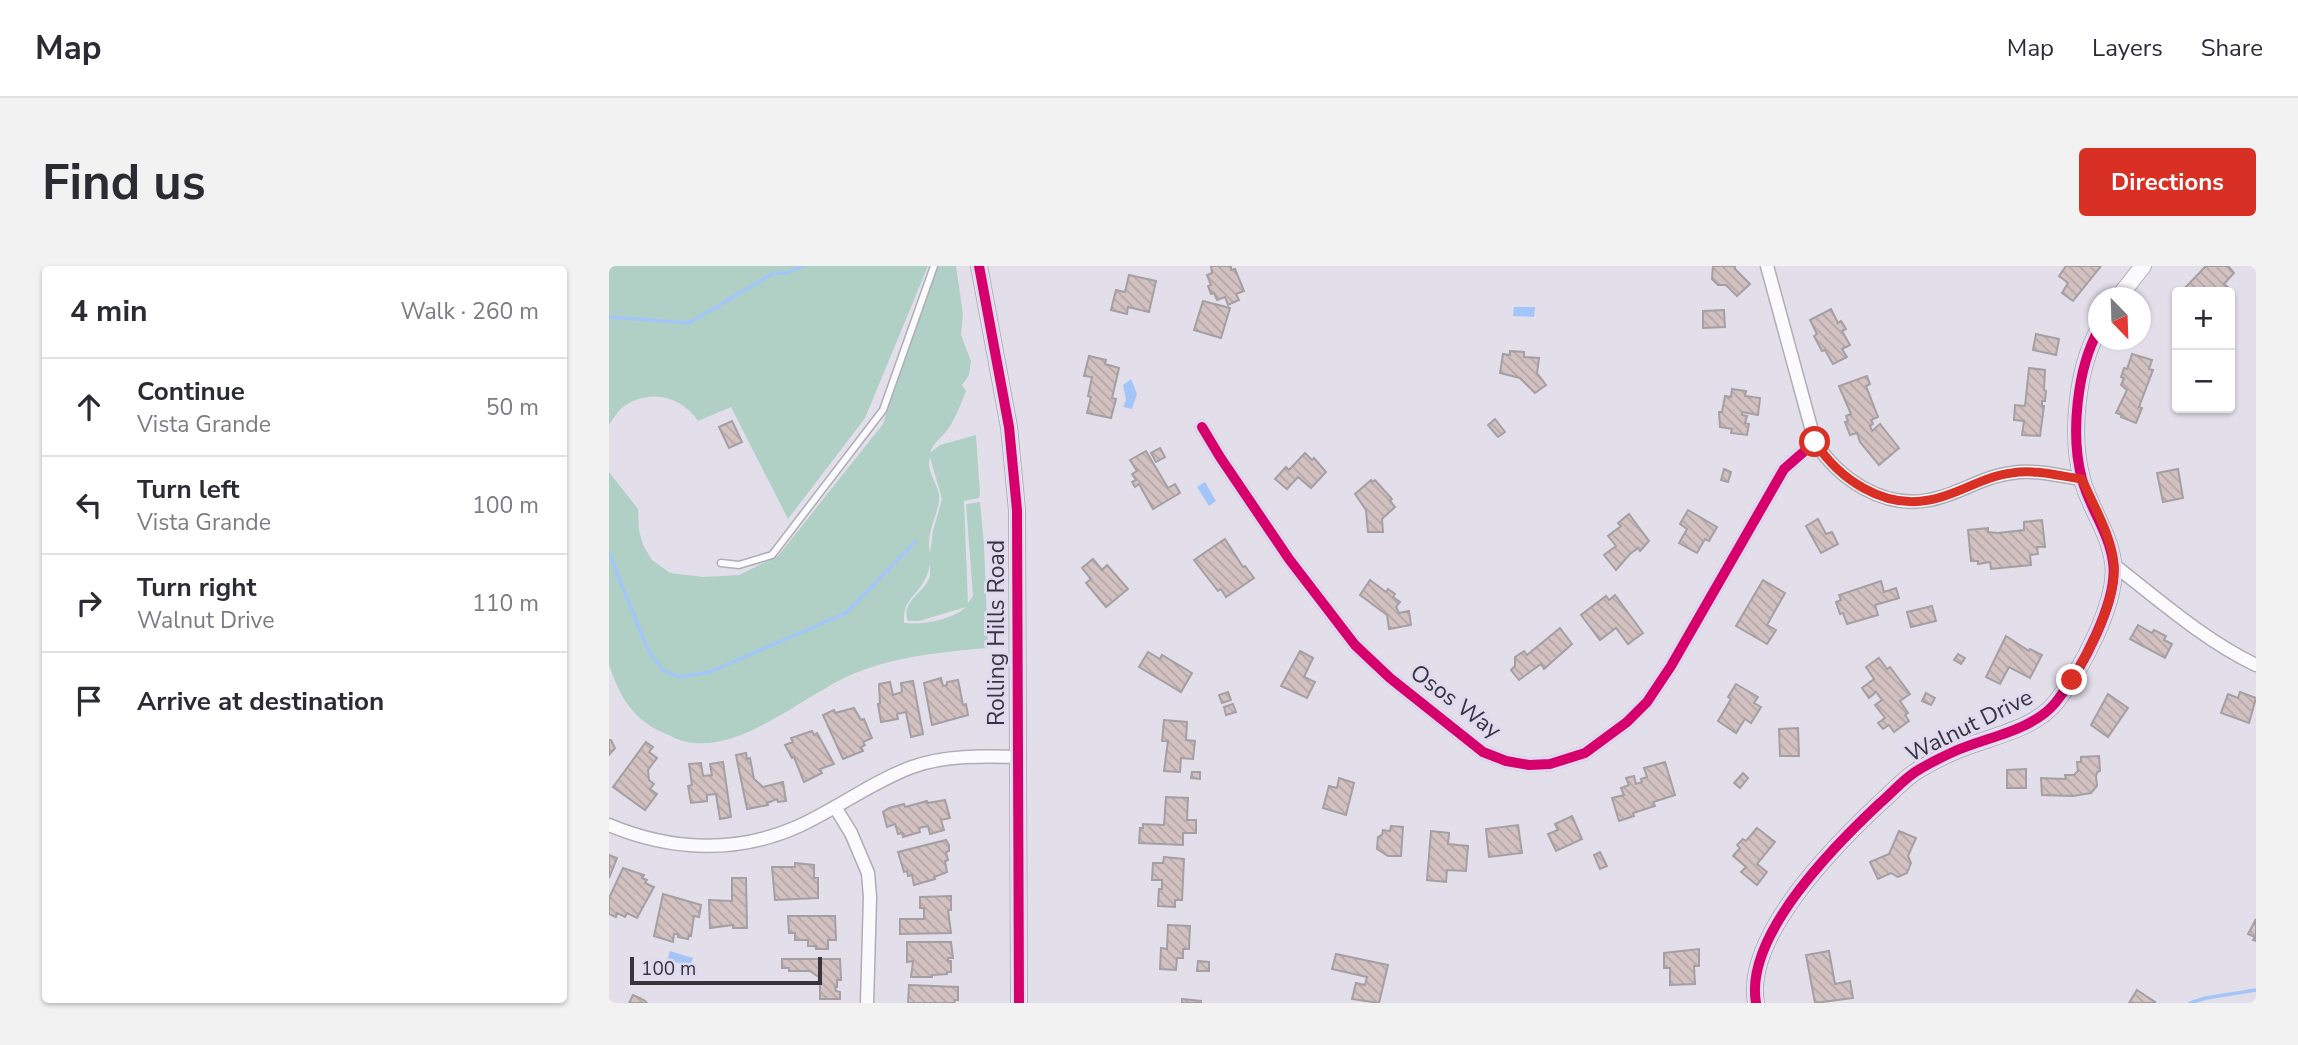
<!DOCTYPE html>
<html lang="en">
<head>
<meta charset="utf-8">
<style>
	:root { --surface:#fff; --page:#f2f2f3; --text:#2b2b33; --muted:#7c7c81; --line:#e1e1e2; --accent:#d93025 }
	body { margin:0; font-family:"Nunito Sans",sans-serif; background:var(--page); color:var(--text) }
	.controls { position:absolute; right:21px; top:21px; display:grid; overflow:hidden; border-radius:7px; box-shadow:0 2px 5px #0004 }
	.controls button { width:63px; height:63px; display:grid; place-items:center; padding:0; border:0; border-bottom:2px solid var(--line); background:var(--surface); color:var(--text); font:35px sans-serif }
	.compass { position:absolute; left:1479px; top:21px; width:63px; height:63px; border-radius:50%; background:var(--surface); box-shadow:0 2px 5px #0004; rotate:157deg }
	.scale { position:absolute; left:21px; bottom:18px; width:192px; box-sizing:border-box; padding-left:7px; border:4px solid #36343c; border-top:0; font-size:19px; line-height:24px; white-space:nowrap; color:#36343c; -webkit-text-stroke:5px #e0daf0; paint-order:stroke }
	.stop { position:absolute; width:21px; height:21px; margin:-16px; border:5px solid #d93025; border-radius:50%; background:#fff }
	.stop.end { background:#d93025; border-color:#fff; box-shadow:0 2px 7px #0008 }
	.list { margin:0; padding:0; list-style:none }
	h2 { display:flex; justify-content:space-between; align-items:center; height:91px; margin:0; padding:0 28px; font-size:30px }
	h2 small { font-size:23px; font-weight:400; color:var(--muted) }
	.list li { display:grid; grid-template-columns:46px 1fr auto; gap:21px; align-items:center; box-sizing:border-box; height:98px; padding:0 28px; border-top:2px solid var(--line) }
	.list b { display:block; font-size:26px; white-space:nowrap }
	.list p { margin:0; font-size:23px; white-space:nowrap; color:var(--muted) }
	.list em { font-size:23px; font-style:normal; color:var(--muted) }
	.icon { flex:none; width:38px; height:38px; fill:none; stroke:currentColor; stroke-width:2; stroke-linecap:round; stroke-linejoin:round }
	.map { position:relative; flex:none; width:1647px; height:737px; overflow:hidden; border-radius:7px }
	header { display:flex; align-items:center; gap:42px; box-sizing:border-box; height:98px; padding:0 35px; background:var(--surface); border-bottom:2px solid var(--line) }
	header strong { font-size:33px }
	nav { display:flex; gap:38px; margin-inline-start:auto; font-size:24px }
	.intro { display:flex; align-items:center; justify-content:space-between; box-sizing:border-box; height:168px; padding:0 42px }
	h1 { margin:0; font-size:49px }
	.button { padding:18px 32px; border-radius:7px; background:var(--accent); color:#fff; font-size:24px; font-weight:700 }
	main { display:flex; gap:42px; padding:0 42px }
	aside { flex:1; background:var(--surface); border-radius:7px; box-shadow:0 2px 5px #0004 }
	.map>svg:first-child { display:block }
	.grass { fill:#b0cfc5; fill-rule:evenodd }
	.water { fill:#a4c5f8 }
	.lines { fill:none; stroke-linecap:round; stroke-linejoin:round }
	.stream { stroke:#a4c5f8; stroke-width:3.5 }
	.building { fill:url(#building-back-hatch); stroke:#a49fa3; stroke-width:2 }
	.lane-casing { stroke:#afadb7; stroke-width:9 }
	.street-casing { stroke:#afadb7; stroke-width:15 }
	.secondary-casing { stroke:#afadb7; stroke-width:18 }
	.lane { stroke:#fbfafc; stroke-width:6 }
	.street { stroke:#fbfafc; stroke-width:12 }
	.secondary { stroke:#fbfafc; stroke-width:16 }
	.cycleway-casing { stroke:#e0daf0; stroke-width:15 }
	.cycleway { stroke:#d6006c; stroke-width:10 }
	.route { stroke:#d93025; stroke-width:9 }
	.labels { text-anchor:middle; stroke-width:6; stroke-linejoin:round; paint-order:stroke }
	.street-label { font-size:23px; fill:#36343c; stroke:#e0daf0 }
</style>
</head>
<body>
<header>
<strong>Map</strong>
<nav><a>Map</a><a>Layers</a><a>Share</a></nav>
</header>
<div class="intro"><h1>Find us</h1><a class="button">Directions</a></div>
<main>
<aside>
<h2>4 min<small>Walk · 260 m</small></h2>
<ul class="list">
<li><svg class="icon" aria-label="ahead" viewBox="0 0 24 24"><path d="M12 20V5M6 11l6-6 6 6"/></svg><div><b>Continue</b><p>Vista Grande</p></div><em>50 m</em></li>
<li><svg class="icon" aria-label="left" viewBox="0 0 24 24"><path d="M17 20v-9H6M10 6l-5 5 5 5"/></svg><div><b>Turn left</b><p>Vista Grande</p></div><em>100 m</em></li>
<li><svg class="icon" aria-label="right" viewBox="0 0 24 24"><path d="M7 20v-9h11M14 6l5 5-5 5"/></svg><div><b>Turn right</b><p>Walnut Drive</p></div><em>110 m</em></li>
<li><svg class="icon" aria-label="arrive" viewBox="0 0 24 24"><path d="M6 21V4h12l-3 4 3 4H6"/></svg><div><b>Arrive at destination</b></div></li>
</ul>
</aside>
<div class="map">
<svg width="1647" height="737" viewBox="0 0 1647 737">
	<defs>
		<pattern id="building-back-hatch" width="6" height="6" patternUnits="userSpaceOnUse" patternTransform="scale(1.75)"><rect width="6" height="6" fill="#d2c1c0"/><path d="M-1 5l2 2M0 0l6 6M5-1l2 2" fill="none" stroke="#b5a6a6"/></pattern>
	</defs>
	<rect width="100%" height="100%" fill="#e2dfeb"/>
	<g class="grass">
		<path d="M0,0H319L256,152L179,253L122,141L89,155C73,130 40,122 14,141C9,145 4,153 0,159Z"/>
		<path d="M329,0H347L354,48L352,69L362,95L360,109L353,119L357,125C352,137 347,152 339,163C333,172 324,176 321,187L331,179L367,169L371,228L370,232L355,235L359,337L364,330L357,238L371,236L375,279L379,382C333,386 287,390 244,408C196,428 129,490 74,475C68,474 61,469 55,467C22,452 12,432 0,399V206L29,243L30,264L34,279L43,294L61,307L94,311L130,309L169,290L274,158L301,68ZM321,191L333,233L324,265L321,287C316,264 332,246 330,228C327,215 317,205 321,191ZM321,298C321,299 321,309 321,310C316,327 291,335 299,355H310L357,341C343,354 314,359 295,357C294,332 306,333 316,313C319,309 320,302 321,298Z"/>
	</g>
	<g class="water">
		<polygon points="905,41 926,41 925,51 904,50"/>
		<polygon points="522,113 528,128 523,143 514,141 517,134 514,119"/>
		<polygon points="596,216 607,235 600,240 588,221"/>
		<polygon points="61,685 84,692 81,700 58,694"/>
	</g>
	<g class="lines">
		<g class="stream">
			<polyline points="0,51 80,57 165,7 178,7 194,0"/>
			<polyline points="0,287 39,384 54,404 70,411 101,406 237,347 306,276"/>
			<polyline points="1581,737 1597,732 1647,724"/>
		</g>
	</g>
	<g class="building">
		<polygon points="602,0 622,0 622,4 626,3 635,25 627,28 630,34 619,39 616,31 608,34 605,27 602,28 599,20 602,19 598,9 603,7"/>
		<polygon points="1104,0 1126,0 1126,3 1141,18 1128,30 1117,19 1109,19 1103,13"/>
		<polygon points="1457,0 1492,0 1464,35 1453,27 1459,17 1450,10"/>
		<polygon points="1597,0 1619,0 1625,7 1615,18 1621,23 1617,26 1572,26"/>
		<polygon points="520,9 547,15 540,46 519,41 518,48 502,44 507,24 516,26"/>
		<polygon points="594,35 621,42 612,72 585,64"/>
		<polygon points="1222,43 1229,57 1232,55 1237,63 1233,65 1241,79 1233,83 1238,91 1224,98 1216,84 1213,85 1205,70 1208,68 1201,54"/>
		<polygon points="1115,44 1116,61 1094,62 1094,45"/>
		<polygon points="1427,68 1450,73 1447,89 1424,84"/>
		<polygon points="901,85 915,86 915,91 930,92 928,107 937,119 926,127 911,112 891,107 894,88 901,89"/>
		<polygon points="1523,88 1543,94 1540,103 1544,104 1530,141 1533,142 1527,157 1512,151 1513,149 1507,147 1518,124 1512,119 1515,112 1512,111 1515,102 1518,103"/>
		<polygon points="480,90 497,94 496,98 510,102 503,132 507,133 502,152 478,147 482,131 479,130 483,111 475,110"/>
		<polygon points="1420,102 1436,104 1435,124 1437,125 1436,135 1433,135 1433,140 1435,140 1431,170 1413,169 1415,155 1405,154 1406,139 1416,140"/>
		<polygon points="1258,110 1261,118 1257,120 1269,151 1262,154 1264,158 1261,160 1263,165 1271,158 1290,182 1270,199 1251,176 1248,167 1241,169 1236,156 1239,155 1237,150 1242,148 1230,120"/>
		<polygon points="1123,123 1137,125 1136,130 1151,132 1149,149 1133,146 1133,149 1138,150 1136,157 1140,158 1138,169 1122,167 1123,163 1111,161 1110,146 1113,146 1116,130 1122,131"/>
		<polygon points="886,153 896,166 889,171 879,159"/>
		<polygon points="123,155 133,176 120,182 110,161"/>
		<polygon points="551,182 556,191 547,196 542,187"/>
		<polygon points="537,185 559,222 566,218 571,227 544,243 530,218 526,221 523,216 527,214 523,208 528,205 521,194"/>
		<polygon points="696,187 703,194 705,192 717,206 702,222 689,211 678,223 666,213 677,201 680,204"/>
		<polygon points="1115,203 1122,206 1119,216 1112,214"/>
		<polygon points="1569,203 1574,232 1554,236 1548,207"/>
		<polygon points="762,214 763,216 766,214 783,233 781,235 786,241 773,253 774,266 759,266 757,244 746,228"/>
		<polygon points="1079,244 1108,261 1100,275 1096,273 1088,287 1070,277 1078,263 1071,258"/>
		<polygon points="1020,248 1040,275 1031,285 1029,282 1021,288 1007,304 995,289 1007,280 999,270 1012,260 1009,257"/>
		<polygon points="1209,253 1217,268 1223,266 1229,278 1212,287 1197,260"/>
		<polygon points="1433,254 1436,281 1428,281 1429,288 1421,289 1422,299 1382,303 1381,296 1369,298 1369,295 1362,295 1359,264 1379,262 1379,266 1389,267 1415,264 1415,256"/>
		<polygon points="616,273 634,301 636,300 645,312 617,331 612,323 609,325 585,294"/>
		<polygon points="484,293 493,304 498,299 519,323 497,341 477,317 482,313 473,302"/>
		<polygon points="761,314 777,326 779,323 786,328 784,331 791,336 787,341 790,347 800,345 802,359 780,363 778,349 751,329"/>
		<polygon points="1154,314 1176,327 1158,359 1167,364 1158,378 1127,360"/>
		<polygon points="1272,315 1275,326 1287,322 1290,332 1266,339 1269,349 1238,358 1234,347 1231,348 1227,336 1232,334 1230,329"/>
		<polygon points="1006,329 1034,367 1019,378 1007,362 991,374 972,349 997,330 1000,334"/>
		<polygon points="1323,340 1327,355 1302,361 1298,346"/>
		<polygon points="1529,359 1543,367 1545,364 1557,370 1555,374 1563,378 1556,392 1521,373"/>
		<polygon points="951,362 963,378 935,403 932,398 910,414 902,404 906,400 906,391 915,385 918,389"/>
		<polygon points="1397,370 1420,385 1421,383 1433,389 1421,412 1400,401 1391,418 1377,411"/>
		<polygon points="691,385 704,392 695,411 706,416 698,432 672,420"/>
		<polygon points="539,386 551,393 553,389 583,407 572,426 530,401"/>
		<polygon points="1349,388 1356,392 1352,398 1345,394"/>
		<polygon points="1270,392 1278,403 1281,401 1301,428 1291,435 1299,447 1296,449 1300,455 1285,466 1280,459 1274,463 1269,457 1276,452 1266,439 1273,434 1267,426 1260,432 1253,422 1265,413 1257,401"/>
		<polygon points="332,412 334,420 338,419 338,416 349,414 354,439 357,438 359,449 323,459 315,417"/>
		<polygon points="304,415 314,468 302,471 297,446 288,448 289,453 272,456 269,438 271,437 270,418 281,416 284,429 293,426 292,417"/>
		<polygon points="1127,418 1149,431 1145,437 1152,441 1142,457 1136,453 1127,467 1109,455 1122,433 1119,431"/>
		<polygon points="619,426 622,434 613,437 610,429"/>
		<polygon points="1631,426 1647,432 1640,457 1612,447 1619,428 1629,432"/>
		<polygon points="1317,427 1326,432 1322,439 1313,435"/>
		<polygon points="1499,428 1519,442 1499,471 1482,459"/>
		<polygon points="624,438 627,446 617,449 615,441"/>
		<polygon points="245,442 252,454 255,453 263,472 254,476 256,479 252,481 254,485 234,493 214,449 225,444 226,447"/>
		<polygon points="555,454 578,456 577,474 586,475 584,493 572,492 571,506 555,505 559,475 553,475"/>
		<polygon points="1189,462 1190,490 1171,490 1170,463"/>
		<polygon points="203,465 205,469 208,467 225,498 211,503 213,507 195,516 185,491 183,492 176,479 184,476 182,472"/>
		<polygon points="0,474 2,474 6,482 0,489"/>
		<polygon points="37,476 44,481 40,486 48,492 39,504 40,514 45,518 41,523 48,528 36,544 4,521"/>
		<polygon points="137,487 138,493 141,492 145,513 154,521 174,516 177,535 169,536 168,533 158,537 159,539 138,543 127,489"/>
		<polygon points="1490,490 1491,505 1488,506 1487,511 1488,520 1482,527 1464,530 1433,529 1432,512 1457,513 1456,509 1465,509 1469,505 1468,496 1472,496 1472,491"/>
		<polygon points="114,496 122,551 111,553 107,528 98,529 98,535 82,537 79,520 83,519 80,498 92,497 94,510 103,509 101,498"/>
		<polygon points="1056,496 1066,529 1044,536 1046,540 1024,547 1025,550 1010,555 1003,532 1015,529 1012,522 1020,519 1017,512 1025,510 1027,518 1033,516 1032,513 1038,511 1035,502"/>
		<polygon points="1417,503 1417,522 1398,522 1398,504"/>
		<polygon points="583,506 591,506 591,513 582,512"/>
		<polygon points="1134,507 1139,512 1131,522 1125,517"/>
		<polygon points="730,512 745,517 737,549 714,542 720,520 728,522"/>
		<polygon points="557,531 579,532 578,554 587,554 587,567 574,567 574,579 530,577 531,562 534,562 534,558 555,559"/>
		<polygon points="336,534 341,552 332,554 335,564 321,568 319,560 310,562 311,566 294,571 293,567 289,568 286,558 278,561 274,546 280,542 295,538 296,541 318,535 319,537"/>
		<polygon points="963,550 973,573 947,585 939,568 949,564 946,558"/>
		<polygon points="909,559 913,587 880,591 877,563"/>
		<polygon points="782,560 794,561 792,590 779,590 768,583 769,571 773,569 774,564 781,565"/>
		<polygon points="1148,562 1166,576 1148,598 1158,606 1148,619 1132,606 1137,601 1124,590 1131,582 1128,579 1134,573 1137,575"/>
		<polygon points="822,565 840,567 839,578 859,580 857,605 838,604 837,616 818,614"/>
		<polygon points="1290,565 1307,572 1299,590 1302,597 1298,607 1289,611 1282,607 1269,613 1261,596 1280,588"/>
		<polygon points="337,574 340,579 340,585 337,586 339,594 336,595 338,606 325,611 326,613 305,619 303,609 299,610 298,605 295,606 289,586"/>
		<polygon points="991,586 998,600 991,603 985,589"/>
		<polygon points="0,589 8,592 0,612"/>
		<polygon points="555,591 575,593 573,634 566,634 566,641 549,640 550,623 553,623 553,614 543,614 544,597 554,597"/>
		<polygon points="186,597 205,599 205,612 209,612 209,632 166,634 163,601 186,601"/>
		<polygon points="14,602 35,609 33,612 38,614 36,617 45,621 28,652 18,647 16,651 8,647 7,651 0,648 0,632"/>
		<polygon points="123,612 137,612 138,662 124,662 124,659 101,662 100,634 123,635"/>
		<polygon points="54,628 92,639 90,651 85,650 82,670 80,669 79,673 69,671 69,668 65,668 64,676 45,670"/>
		<polygon points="342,630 342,644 339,644 342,667 291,668 291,653 315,653 315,642 311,642 311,631"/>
		<polygon points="179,650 226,650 227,674 219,674 219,683 207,683 207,680 199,680 199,674 186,674 186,667 180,667"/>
		<polygon points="1647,653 1647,675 1644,674 1646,671 1639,668"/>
		<polygon points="559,659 581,660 580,683 574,683 574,692 568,692 567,704 551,703 552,682 558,683"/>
		<polygon points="298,676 342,676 344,692 339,692 339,695 342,695 342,706 338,706 338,708 323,709 323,711 302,711 304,695 298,696"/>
		<polygon points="1090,683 1090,700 1085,700 1086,718 1061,719 1061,702 1055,702 1055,687"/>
		<polygon points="1220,685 1226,718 1241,715 1244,732 1206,737 1197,689"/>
		<polygon points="727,688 779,699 770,737 743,733 747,717 756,719 758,711 723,703"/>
		<polygon points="173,693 231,693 232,714 228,714 228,721 226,721 227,725 231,726 231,733 211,733 211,712 201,705 180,705 180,702 173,702"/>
		<polygon points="589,695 600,696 600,705 588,705"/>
		<polygon points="300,719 349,721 349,734 346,734 345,737 299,737"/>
		<polygon points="1528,724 1546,736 1545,737 1520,737"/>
		<polygon points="24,729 35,734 38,737 20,737"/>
		<polygon points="573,733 592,735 592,737 573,737"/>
	</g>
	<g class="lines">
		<defs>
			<polyline id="lane" points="112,297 130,299 163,289 274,144 325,0"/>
			<g id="street">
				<path d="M1158,0L1206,176C1230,213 1274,243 1320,234C1349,229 1374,210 1403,207C1425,203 1450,210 1473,213"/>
				<polyline points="593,161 611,191 680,293 746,379 781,412 874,486 897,495 920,499 941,498 976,487 1018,456 1038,436 1062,400 1175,203 1206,176"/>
				<path d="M1505,299C1550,334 1595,374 1647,399"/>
				<polyline points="226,541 242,567 259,607 261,631 258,737"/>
				<path d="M0,559C62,585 128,588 190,560C229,542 263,516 303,501C336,489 374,490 409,491"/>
			</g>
			<g id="secondary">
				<polyline points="370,0 400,161 408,244 410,737"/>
				<polyline points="1509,32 1534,0"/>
				<path d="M1147,737C1135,670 1226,579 1271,537C1284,526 1296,511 1311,503C1321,497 1333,491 1344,486C1377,471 1424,465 1447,436C1471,406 1510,335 1504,296C1500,266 1480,241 1473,213C1461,169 1468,102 1490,63"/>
			</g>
		</defs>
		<use href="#lane" class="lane-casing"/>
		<use href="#street" class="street-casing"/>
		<use href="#secondary" class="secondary-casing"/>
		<use href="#lane" class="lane"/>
		<use href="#street" class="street"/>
		<use href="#secondary" class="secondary"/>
		<defs>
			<g id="cycleway">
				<polyline points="370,0 400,161 408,244 410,737"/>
				<polyline points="593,161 611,191 680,293 746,379 781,412 874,486 897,495 920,499 941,498 976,487 1018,456 1038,436 1062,400 1175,203 1206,176"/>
				<path d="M1147,737C1135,670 1226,579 1271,537C1284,526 1296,511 1311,503C1321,497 1333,491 1344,486C1377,471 1424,465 1447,436C1471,406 1510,335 1504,296C1500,266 1480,241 1473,213C1461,169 1468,102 1490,63"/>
			</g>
		</defs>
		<use href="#cycleway" class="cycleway-casing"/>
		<use href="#cycleway" class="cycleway"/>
	</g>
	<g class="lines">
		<path class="route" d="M1206,176C1230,213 1274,243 1320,234C1349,229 1374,210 1403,207C1425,203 1450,210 1473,213C1484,239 1503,270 1505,299C1507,335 1481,384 1463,414"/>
	</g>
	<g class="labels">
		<g class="street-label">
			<text transform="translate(387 367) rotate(-90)" y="8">Rolling Hills Road</text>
			<text transform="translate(847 435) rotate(37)" y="8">Osos Way</text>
			<text transform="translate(1360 459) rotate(-26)" y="8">Walnut Drive</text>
		</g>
	</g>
</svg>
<div class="controls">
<button>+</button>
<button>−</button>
</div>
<svg class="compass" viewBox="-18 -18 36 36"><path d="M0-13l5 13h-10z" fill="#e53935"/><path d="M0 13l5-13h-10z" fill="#7c7c81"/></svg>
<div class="scale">100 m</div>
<div class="stop" style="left:1206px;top:176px"></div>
<div class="stop end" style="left:1463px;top:414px"></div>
</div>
</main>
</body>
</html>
